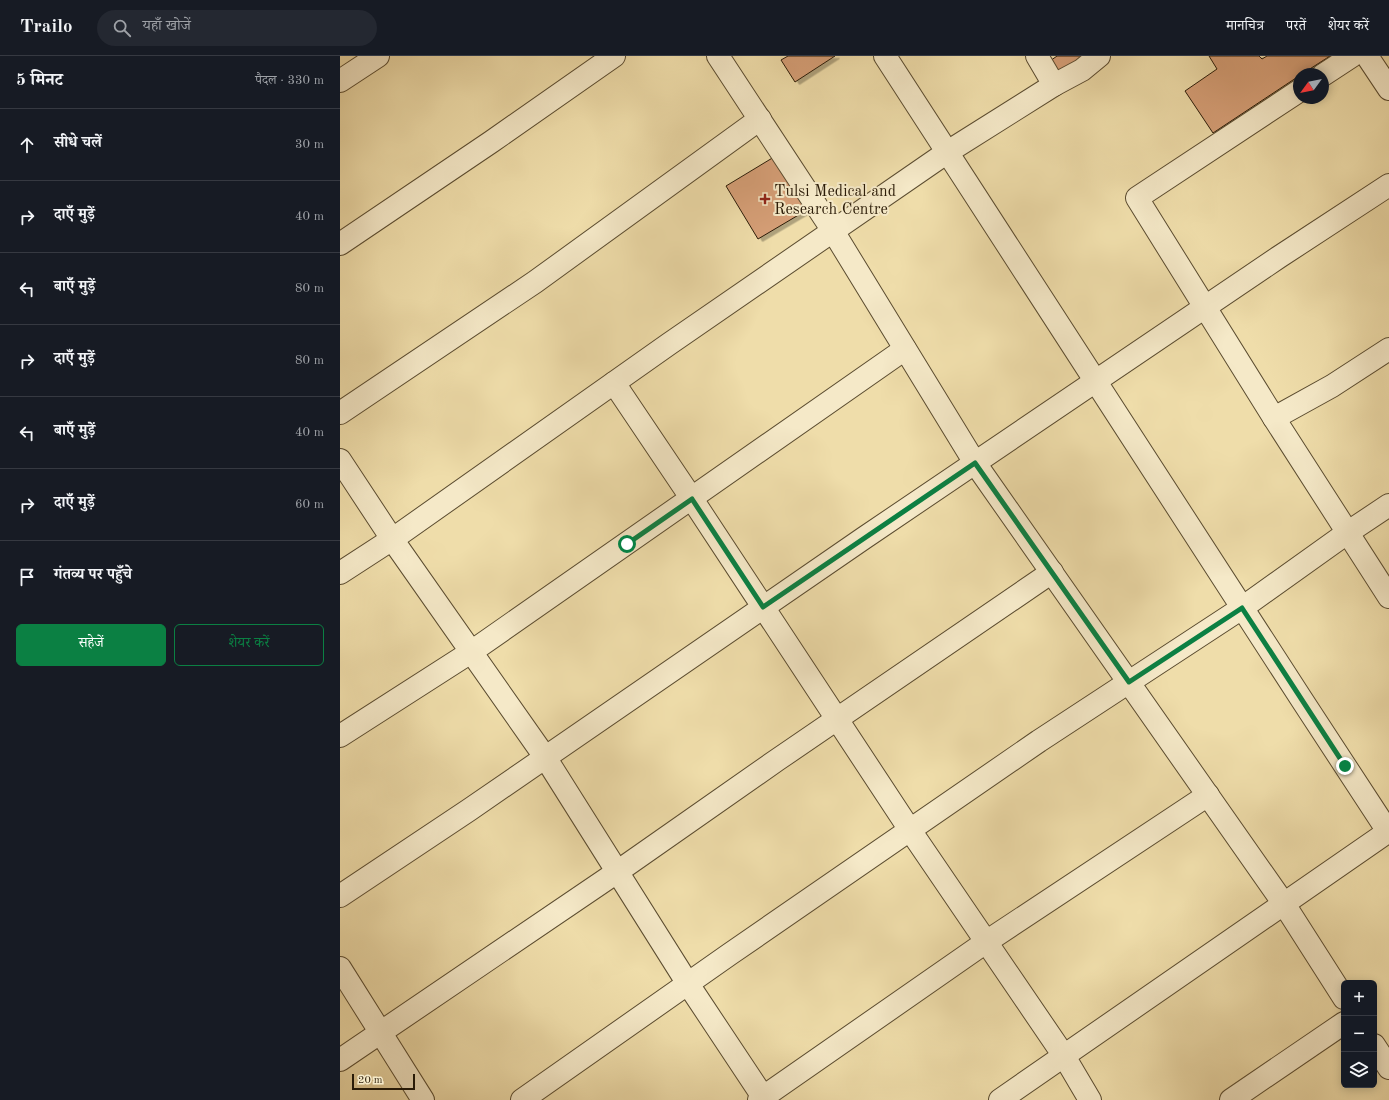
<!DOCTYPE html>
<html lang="hi">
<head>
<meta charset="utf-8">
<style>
	:root { --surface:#171b24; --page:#242831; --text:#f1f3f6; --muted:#9ea1a6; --line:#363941; --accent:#0b8043 }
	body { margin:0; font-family:"Old Standard TT","Noto Serif Devanagari",serif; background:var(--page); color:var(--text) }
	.controls { position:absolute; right:12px; bottom:12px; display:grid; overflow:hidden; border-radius:6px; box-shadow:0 2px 10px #0003 }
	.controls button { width:36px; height:36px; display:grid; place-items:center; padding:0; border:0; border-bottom:1px solid var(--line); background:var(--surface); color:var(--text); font:20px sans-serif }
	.compass { position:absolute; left:953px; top:12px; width:36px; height:36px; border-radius:50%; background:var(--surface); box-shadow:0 2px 10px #0003; rotate:237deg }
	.scale { position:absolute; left:12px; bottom:10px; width:63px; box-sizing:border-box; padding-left:4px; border:2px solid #2a1b07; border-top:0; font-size:11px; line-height:14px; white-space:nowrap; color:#2a1b07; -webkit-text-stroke:3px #f5e9c8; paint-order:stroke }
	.stop { position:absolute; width:12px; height:12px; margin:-9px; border:3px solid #0b8043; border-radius:50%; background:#fff }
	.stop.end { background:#0b8043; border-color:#fff; box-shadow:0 1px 4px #0008 }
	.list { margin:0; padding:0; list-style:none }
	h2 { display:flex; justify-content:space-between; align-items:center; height:52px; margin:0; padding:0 16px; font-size:17px }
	h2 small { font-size:13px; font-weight:400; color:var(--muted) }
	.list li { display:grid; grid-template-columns:26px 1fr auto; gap:12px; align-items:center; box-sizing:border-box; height:72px; padding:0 16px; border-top:1px solid var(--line) }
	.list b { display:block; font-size:15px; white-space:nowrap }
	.list em { font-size:13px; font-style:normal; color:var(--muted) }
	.actions { display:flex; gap:8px; padding:12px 16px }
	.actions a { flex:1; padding:9px 0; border:1px solid var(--accent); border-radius:6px; text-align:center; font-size:14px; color:var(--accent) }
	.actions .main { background:var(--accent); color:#fff }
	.icon { flex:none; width:22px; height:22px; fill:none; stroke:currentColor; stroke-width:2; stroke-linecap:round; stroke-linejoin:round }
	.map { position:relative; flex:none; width:1049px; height:1044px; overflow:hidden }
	header { display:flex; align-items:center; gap:24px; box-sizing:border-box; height:56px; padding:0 20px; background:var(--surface); border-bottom:1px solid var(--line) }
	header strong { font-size:19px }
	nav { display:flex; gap:22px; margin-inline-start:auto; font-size:14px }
	.search { width:280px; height:36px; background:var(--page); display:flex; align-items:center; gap:10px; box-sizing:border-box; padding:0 14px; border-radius:22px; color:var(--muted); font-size:15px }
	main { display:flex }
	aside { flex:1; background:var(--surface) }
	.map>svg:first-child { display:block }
	.building { fill:#d69f77; stroke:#2a1b07; filter:url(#shadow) }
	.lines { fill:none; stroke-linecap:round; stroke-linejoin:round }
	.minor-casing { stroke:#5b4c30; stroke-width:24 }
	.minor { stroke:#f5e9c8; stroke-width:22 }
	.route { stroke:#0b8043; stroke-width:5 }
	.poi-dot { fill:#8f2418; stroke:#f5e9c8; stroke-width:1.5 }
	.labels { text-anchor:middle; stroke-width:4; stroke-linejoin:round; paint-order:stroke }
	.poi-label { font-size:16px; fill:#2a1b07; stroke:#f5e9c8; text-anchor:start }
</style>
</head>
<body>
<header>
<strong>Trailo</strong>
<div class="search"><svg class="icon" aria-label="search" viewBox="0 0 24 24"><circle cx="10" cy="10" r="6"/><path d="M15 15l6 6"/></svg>यहाँ खोजें</div>
<nav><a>मानचित्र</a><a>परतें</a><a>शेयर करें</a></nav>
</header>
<main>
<aside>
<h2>5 मिनट<small>पैदल · 330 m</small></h2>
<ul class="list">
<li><svg class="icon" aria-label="ahead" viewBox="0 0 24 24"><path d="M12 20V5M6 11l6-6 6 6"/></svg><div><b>सीधे चलें</b></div><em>30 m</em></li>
<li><svg class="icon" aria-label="right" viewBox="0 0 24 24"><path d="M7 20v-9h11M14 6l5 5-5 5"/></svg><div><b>दाएँ मुड़ें</b></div><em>40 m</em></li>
<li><svg class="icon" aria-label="left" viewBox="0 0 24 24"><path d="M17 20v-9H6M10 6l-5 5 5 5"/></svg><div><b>बाएँ मुड़ें</b></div><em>80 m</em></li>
<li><svg class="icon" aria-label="right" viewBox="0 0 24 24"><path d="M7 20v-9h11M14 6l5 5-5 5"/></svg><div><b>दाएँ मुड़ें</b></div><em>80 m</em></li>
<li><svg class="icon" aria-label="left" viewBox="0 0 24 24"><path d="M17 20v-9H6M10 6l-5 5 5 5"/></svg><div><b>बाएँ मुड़ें</b></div><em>40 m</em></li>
<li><svg class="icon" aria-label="right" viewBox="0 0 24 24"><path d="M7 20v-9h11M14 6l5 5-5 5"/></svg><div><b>दाएँ मुड़ें</b></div><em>60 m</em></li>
<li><svg class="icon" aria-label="arrive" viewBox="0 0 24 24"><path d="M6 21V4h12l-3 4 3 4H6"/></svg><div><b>गंतव्य पर पहुँचे</b></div></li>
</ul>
<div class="actions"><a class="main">सहेजें</a><a>शेयर करें</a></div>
</aside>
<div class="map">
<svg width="1049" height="1044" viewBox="0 0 1049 1044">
	<defs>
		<filter id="shadow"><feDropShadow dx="4.5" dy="2.5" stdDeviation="0" flood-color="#0004"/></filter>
	</defs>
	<rect width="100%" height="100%" fill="#efddaa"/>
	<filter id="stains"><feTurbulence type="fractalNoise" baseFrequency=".005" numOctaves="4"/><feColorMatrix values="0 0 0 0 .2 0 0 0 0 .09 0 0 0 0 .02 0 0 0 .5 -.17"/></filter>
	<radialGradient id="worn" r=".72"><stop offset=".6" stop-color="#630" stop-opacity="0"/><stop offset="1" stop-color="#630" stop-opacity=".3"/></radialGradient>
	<g class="building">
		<polygon points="448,0 495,0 455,26 441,4"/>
		<polygon points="717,0 746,0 719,18 710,5"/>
		<polygon points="869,0 919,0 922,3 927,0 990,0 962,18 959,18 959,20 873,77 845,35 877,13"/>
		<polygon points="434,101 467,154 418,183 386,130"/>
	</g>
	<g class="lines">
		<defs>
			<g id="minor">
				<polyline points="378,0 493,175 635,407 944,848 1004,942"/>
				<polyline points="545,0 962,644 1049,777"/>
				<polyline points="697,0 714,29"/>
				<polyline points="1027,0 1049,33"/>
				<polyline points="983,19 1012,0"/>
				<polyline points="0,25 38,0"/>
				<polyline points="959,35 797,142 934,362 1049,541"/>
				<polyline points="0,188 151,86 274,0"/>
				<polyline points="274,327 352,443 570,774 724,1000 750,1044"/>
				<polyline points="0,357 195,226 420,63"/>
				<polyline points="934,362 992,330 1049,293"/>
				<polyline points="0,404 52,483 205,701 348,928 425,1044"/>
				<polyline points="0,517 57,480 329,288 606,97 714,29 742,14 759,0"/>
				<polyline points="0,680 131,596 565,293"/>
				<polyline points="0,840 129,754 524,482 939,201 1049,129"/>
				<polyline points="0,912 83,1044"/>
				<polyline points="1034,989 1049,1012"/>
				<polyline points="0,1004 277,816 437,704 712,516"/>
				<polyline points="182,1044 390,898 699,685 902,552 1007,477 1049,449"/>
				<polyline points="419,1044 646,886 868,739"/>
				<polyline points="660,1044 1049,775"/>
				<polyline points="891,1044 1004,967"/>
			</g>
		</defs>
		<use href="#minor" class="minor-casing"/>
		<use href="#minor" class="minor"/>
	</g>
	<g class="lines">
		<polyline class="route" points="287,488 352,443 423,551 635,407 789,626 902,552 1005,710"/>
	</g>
	<path class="poi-dot" d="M423 137h4v4h4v4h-4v4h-4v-4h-4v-4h4z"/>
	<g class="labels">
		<g class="poi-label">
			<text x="434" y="140">Tulsi Medical and<tspan x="434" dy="18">Research Centre</tspan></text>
		</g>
	</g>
	<rect width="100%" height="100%" filter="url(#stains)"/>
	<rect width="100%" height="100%" fill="url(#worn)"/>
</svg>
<div class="controls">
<button>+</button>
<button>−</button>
<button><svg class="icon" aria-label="layers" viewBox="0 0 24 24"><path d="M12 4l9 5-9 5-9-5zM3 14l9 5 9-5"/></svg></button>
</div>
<svg class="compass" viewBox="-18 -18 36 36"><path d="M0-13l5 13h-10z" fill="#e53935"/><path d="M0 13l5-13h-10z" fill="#9ea1a6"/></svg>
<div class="scale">20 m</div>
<div class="stop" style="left:287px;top:488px"></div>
<div class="stop end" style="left:1005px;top:710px"></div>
</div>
</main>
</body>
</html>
